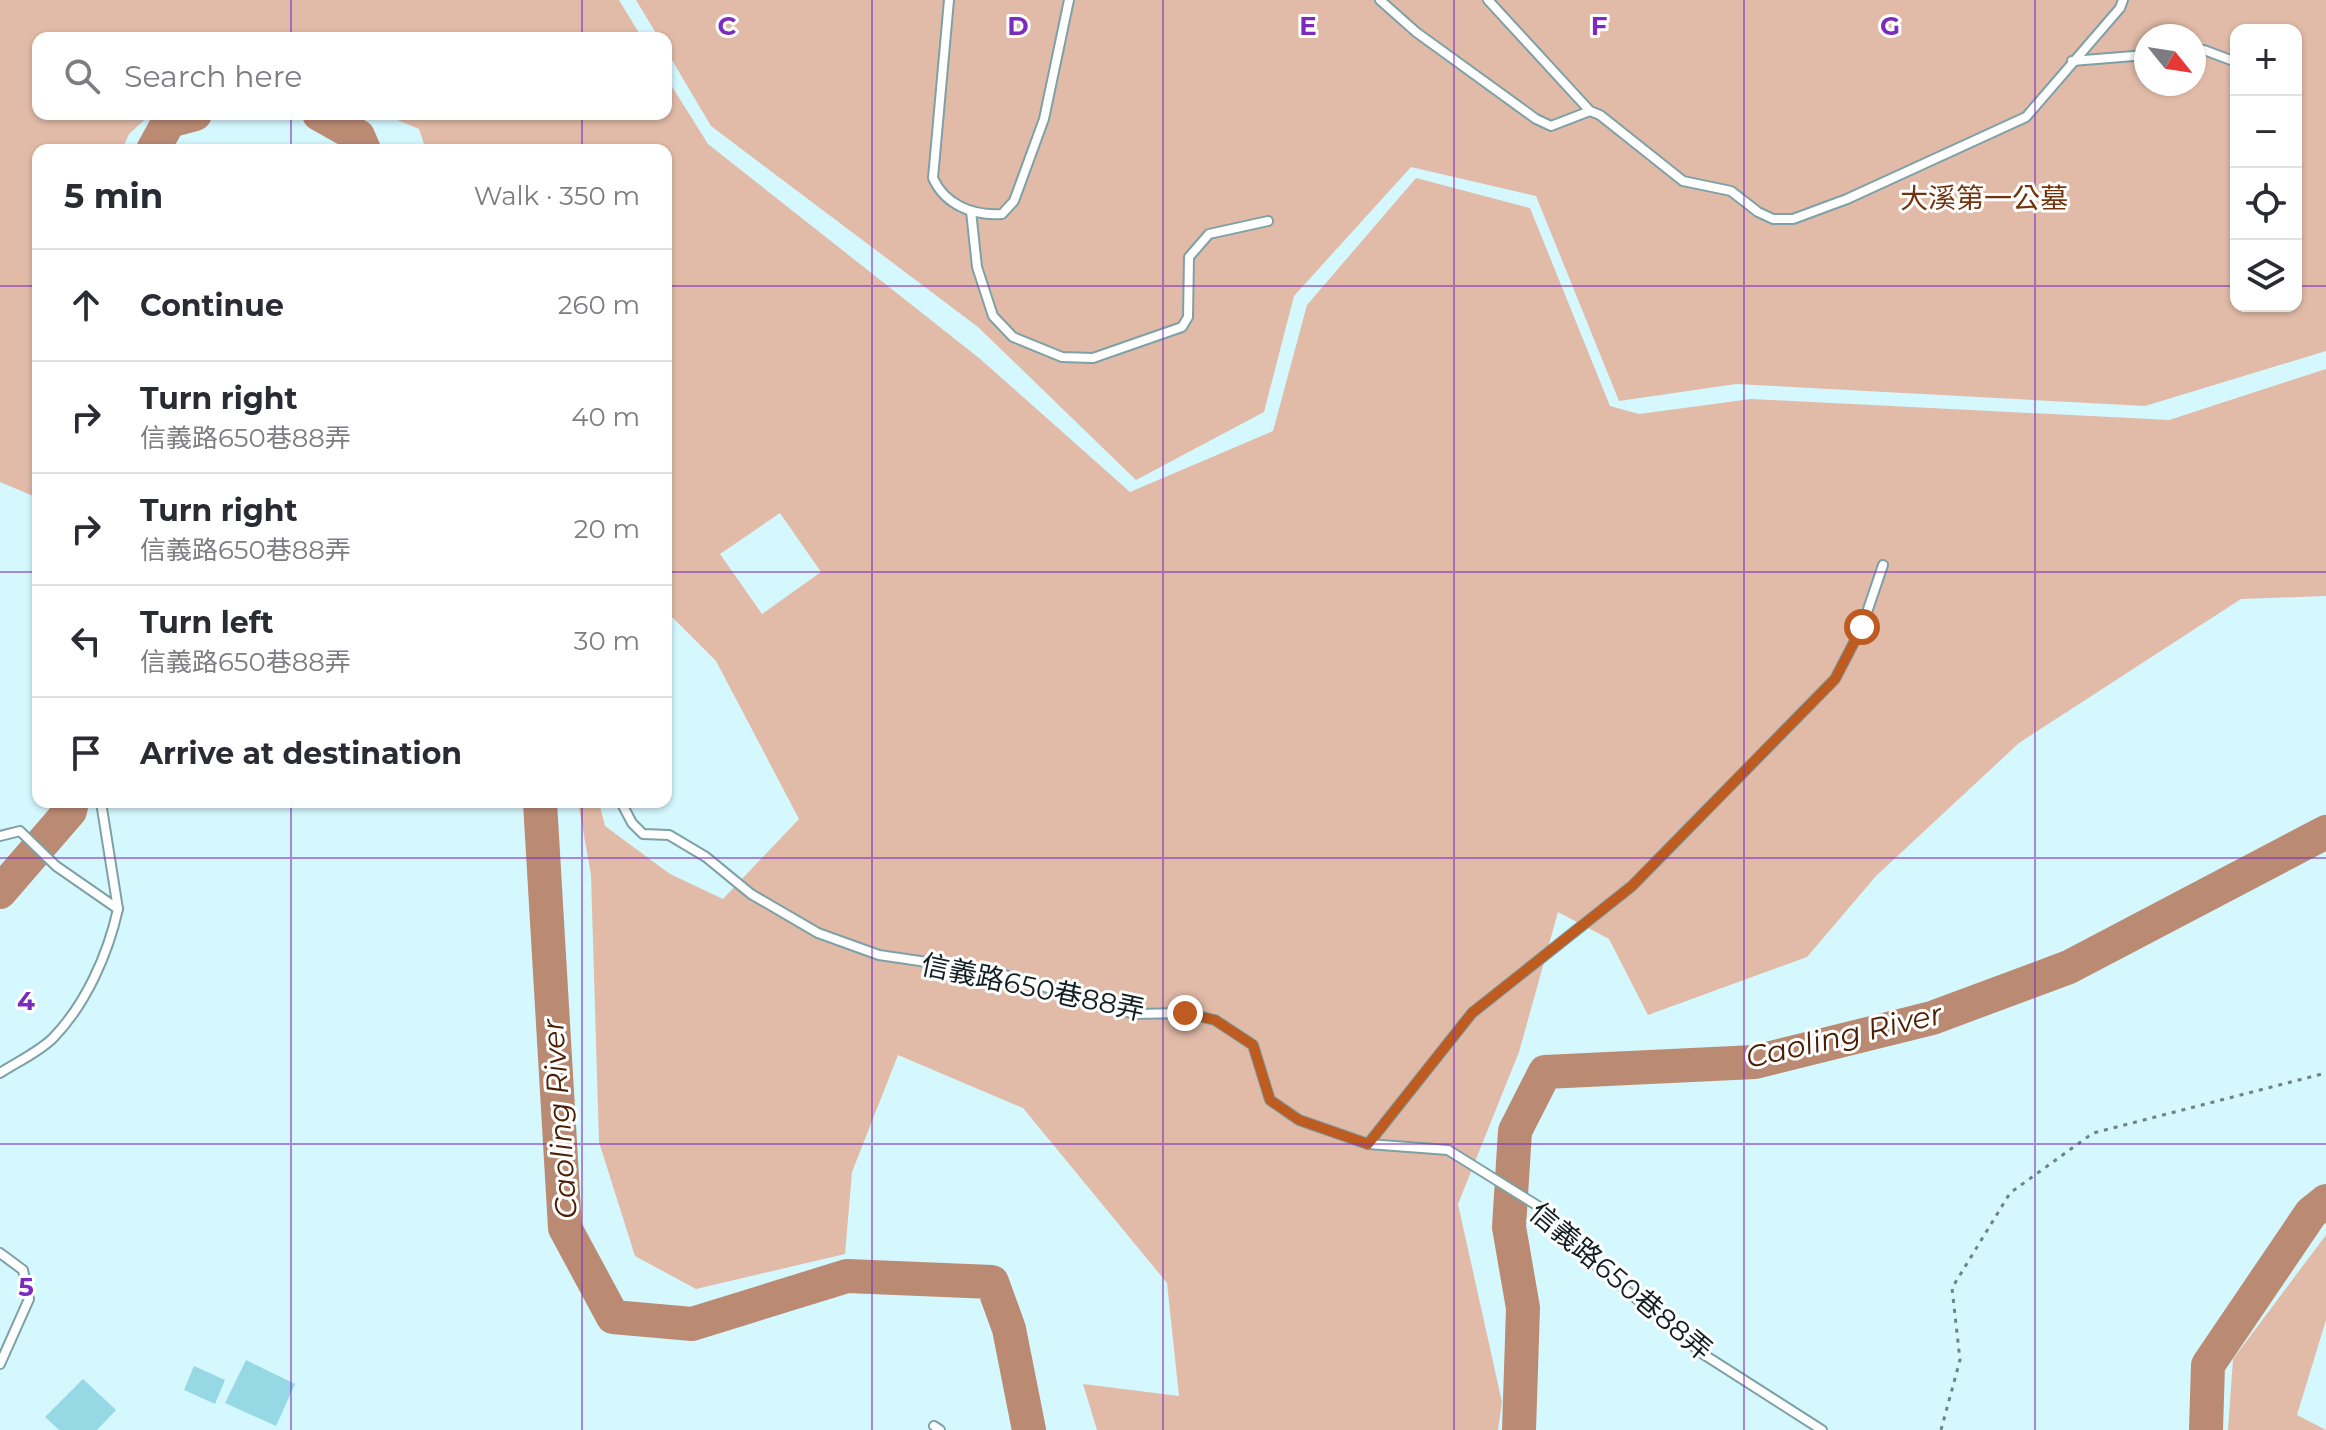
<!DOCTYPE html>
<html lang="en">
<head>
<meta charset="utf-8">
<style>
	:root { --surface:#fff; --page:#f2f2f3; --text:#2b2b33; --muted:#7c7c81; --line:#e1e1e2 }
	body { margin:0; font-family:Montserrat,"Noto Sans TC",sans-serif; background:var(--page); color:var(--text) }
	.controls { position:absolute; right:24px; top:24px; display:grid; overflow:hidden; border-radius:16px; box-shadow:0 2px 6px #0004 }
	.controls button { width:72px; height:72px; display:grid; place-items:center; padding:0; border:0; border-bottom:2px solid var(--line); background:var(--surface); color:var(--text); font:40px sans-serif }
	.compass { position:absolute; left:2134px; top:24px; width:72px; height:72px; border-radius:50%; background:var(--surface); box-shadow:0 2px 6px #0004; rotate:120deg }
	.stop { position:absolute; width:24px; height:24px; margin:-18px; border:6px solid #bd5b20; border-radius:50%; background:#fff }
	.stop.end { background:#bd5b20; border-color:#fff; box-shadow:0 2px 8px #0008 }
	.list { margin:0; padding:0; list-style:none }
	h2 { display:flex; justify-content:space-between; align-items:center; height:104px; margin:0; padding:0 32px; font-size:34px }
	h2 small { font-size:26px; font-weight:400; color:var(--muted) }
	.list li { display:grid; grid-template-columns:52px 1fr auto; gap:24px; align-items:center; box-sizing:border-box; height:112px; padding:0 32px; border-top:2px solid var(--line) }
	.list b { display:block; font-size:30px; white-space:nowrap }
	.list p { margin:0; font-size:26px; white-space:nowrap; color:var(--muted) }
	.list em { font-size:26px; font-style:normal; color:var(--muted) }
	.icon { flex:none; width:44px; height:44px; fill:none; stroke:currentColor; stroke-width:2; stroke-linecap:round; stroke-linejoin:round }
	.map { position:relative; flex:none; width:2326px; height:1430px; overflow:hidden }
	.search { position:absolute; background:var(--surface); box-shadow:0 2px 6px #0004; left:32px; top:32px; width:640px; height:88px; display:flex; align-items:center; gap:20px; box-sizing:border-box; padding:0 28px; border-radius:16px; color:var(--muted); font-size:30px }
	.panel { position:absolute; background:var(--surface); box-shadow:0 2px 6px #0004; left:32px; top:144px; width:640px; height:664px; border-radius:16px }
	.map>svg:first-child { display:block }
	.green { fill:#e1bba8; fill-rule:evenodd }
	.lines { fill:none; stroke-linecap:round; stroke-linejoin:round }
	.river { stroke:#bb8a73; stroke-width:34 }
	.building { fill:#96d9e4 }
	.service-casing { stroke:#7ea1a6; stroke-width:12 }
	.path { stroke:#6c8488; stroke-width:3; stroke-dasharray:4 6; stroke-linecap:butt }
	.service { stroke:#fff; stroke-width:8 }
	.route { stroke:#bd5b20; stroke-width:10 }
	.grid { fill:none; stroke:#7b2cbf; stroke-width:2; stroke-opacity:0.55 }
	.labels { text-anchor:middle; stroke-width:6; stroke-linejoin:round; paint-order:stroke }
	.park-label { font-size:28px; fill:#71340f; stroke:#fff }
	.street-label { font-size:28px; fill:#132023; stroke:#fff }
	.water-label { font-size:30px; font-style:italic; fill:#4b1d02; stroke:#fff }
	.grid-label { font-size:26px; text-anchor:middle; font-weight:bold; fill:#7b2cbf; stroke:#fff; stroke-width:6; stroke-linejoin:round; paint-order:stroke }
</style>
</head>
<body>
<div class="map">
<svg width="2326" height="1430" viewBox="0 0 2326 1430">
	<rect width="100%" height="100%" fill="#d4f8fe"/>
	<g class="green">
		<polygon points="0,0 619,0 642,38 38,38 38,114 151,114 129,134 122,150 38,150 38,498 0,482"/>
		<path d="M636,0H2326V351L2145,406L1736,384L1619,401L1536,196L1411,167L1294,296L1264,412L1136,480L978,327L711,126L666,50V38H659ZM2236,30H2296V306H2236ZM2146,36H2194V84H2146Z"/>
		<path d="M666,77L708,144L979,358L1130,492L1273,431L1307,305L1416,178L1530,208L1610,406L1639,414L1751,399L2169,420L2326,369V596L2241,599L2019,743L1876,876L1807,957L1648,1015L1609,939L1558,912L1519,1052L1458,1204L1502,1402L1498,1430H1097L1083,1384L1179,1396L1167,1283L1023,1108L898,1055L852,1172L845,1254L696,1289L635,1256L599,1142L591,875L578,802H599L605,826L670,874L723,899L799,819L716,661L666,611V150H426L419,129L383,114H666ZM780,513L821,572L762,614L720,554Z"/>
		<polygon points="2326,1235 2326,1320 2297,1415 2326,1430 2228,1430 2233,1359"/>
	</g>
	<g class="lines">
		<g class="river">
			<polyline points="319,114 358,136 364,150"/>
			<polyline points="153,150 169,121 195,114"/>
			<polyline points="540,802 565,1228 613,1317 692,1324 847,1276 992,1282 1009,1329 1029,1430"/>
			<polyline points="0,892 70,811 72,802"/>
			<polyline points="1519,1430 1523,1308 1509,1227 1515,1131 1545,1072 1755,1062 1932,1018 2069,967 2326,832"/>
			<polyline points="2206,1430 2208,1365 2311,1213 2326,1201"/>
		</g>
	</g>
	<g class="building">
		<polygon points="246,1360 295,1384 276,1426 225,1403"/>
		<polygon points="194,1366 225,1380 215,1404 184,1390"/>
		<polygon points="83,1379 116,1410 97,1430 59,1430 45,1417"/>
	</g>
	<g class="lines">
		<defs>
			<g id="service">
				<path d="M949,0L933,178C945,205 973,216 1002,214L1014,201L1044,119L1069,0"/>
				<polyline points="1380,0 1416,32 1536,119 1551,126 1590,111 1600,115 1683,181 1731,191 1758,212 1773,219 1793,219 1847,199 2026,117 2120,8 2123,0"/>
				<polyline points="1488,0 1590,111"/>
				<polyline points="2194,51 2204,50 2236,62"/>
				<polyline points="2072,61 2146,55"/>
				<polyline points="971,211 977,267 993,316 1013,337 1062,357 1093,358 1182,327 1188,317 1189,257 1209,234 1268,221"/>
				<polyline points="101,802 118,909"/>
				<polyline points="621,802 632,823 643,834 669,835 706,857 751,894 818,933 879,955 995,972 1134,1014 1185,1013 1215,1020 1253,1045 1270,1100 1299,1120 1368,1144 1448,1150 1538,1206 1598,1267 1703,1354 1822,1430"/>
				<path d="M0,836L20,831L56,866L118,909C108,954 86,1004 53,1038C39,1052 17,1062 0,1073"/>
				<polyline points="1368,1144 1472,1013 1632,886 1835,679 1862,627 1883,565"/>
				<polyline points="0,1253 23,1270 29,1299 0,1364"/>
				<polyline points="934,1426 940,1430"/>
			</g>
		</defs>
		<use href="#service" class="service-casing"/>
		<polyline class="path" points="1941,1430 1960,1360 1952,1288 2010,1193 2093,1133 2326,1073"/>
		<use href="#service" class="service"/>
	</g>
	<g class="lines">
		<polyline class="route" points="1185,1013 1215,1020 1253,1045 1270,1100 1299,1120 1368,1144 1472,1013 1632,886 1835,679 1862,627"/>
	</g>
	<path class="grid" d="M291,0V38M582,0V38M872,0V1430M1163,0V1430M1454,0V1430M1744,0V1430M2035,0V1430M291,114V150M582,114V150M0,286H38M666,286H2236M2296,286H2326M0,572H38M666,572H2326M291,802V1430M582,802V1430M0,858H2326M0,1144H2326"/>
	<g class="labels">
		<g class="park-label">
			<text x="1984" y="208">大溪第一公墓</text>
		</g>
		<g class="street-label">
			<text transform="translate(1033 987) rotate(12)" y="10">信義路650巷88弄</text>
			<text transform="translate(1621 1281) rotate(40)" y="10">信義路650巷88弄</text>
		</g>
		<g class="water-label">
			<text transform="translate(1844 1036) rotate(-13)" y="10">Caoling River</text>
			<text transform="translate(560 1119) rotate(-94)" y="10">Caoling River</text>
		</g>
	</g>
	<g class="grid-label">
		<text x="727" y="35">C</text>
		<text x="1018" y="35">D</text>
		<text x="1308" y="35">E</text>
		<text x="1599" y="35">F</text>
		<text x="1890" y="35">G</text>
		<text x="26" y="1010">4</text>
		<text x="26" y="1296">5</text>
	</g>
</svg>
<div class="controls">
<button>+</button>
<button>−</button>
<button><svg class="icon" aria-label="locate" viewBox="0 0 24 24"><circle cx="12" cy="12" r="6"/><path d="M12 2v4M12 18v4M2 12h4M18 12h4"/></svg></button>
<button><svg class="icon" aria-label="layers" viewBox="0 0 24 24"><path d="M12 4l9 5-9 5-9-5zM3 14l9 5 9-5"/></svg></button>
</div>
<svg class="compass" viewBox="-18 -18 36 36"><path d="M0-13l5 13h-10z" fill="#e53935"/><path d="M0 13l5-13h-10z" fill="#7c7c81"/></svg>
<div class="stop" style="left:1862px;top:627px"></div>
<div class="stop end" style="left:1185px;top:1013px"></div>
<div class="search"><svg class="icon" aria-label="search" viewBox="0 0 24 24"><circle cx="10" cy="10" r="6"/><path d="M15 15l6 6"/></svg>Search here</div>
<section class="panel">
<h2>5 min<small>Walk · 350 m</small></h2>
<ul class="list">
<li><svg class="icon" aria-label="ahead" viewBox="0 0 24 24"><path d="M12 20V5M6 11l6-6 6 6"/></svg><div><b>Continue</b></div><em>260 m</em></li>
<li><svg class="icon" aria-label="right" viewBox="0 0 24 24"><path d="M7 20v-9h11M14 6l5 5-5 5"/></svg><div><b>Turn right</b><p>信義路650巷88弄</p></div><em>40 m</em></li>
<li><svg class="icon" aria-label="right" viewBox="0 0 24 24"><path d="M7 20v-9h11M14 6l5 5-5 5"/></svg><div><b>Turn right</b><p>信義路650巷88弄</p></div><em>20 m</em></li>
<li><svg class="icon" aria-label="left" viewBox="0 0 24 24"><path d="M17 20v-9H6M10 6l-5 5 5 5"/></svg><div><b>Turn left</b><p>信義路650巷88弄</p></div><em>30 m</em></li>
<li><svg class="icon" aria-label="arrive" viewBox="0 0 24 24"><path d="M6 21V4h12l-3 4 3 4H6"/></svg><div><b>Arrive at destination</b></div></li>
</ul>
</section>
</div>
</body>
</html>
